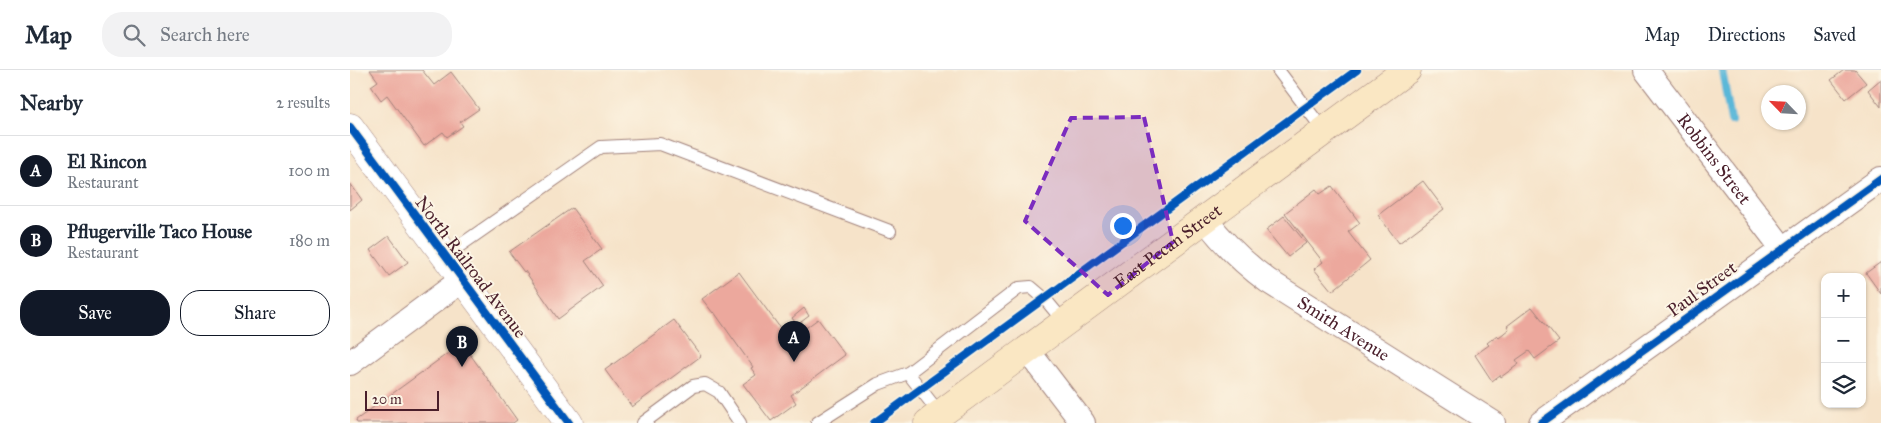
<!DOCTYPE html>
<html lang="en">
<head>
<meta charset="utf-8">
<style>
	:root { --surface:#fff; --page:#f2f2f3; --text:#1f2937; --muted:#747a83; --line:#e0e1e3; --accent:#111827 }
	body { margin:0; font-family:"IM FELL Great Primer",serif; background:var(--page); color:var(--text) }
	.controls { position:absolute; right:15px; bottom:15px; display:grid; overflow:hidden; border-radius:10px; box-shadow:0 1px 4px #0004 }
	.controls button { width:45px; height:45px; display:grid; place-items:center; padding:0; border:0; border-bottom:1px solid var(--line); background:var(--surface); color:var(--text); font:25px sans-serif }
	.compass { position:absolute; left:1411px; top:15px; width:45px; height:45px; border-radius:50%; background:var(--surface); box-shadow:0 1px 4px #0004; rotate:295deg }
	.scale { position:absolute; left:15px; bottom:12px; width:74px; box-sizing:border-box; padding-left:5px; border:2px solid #4a1f2b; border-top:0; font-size:14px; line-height:18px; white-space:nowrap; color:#4a1f2b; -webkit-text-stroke:4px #fcf5e5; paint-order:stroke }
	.you { position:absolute; left:772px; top:155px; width:18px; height:18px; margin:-12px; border:4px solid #fff; border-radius:50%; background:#1a73e8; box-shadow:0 0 0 8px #1a73e833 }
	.badge { display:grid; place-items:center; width:32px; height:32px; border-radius:50%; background:var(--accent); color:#fff; font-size:16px; font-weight:700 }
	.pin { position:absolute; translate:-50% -41px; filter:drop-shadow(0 1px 2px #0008) }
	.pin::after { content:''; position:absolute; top:26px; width:18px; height:15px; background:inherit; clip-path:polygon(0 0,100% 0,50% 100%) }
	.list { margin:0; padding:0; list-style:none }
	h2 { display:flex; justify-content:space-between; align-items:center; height:65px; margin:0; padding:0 20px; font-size:21px }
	h2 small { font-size:16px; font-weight:400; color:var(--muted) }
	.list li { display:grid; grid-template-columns:32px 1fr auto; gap:15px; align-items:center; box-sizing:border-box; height:70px; padding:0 20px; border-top:1px solid var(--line) }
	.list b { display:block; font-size:19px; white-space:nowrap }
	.list p { margin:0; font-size:16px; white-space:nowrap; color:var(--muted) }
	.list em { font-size:16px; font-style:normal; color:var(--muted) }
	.actions { display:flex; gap:10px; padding:15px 20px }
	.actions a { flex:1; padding:11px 0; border:1px solid var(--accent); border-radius:20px; text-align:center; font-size:18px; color:var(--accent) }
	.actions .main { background:var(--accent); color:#fff }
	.icon { flex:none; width:28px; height:28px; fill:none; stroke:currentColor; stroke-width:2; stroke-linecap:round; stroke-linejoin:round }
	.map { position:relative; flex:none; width:1531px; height:353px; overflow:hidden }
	header { display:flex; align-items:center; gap:30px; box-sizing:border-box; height:70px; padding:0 25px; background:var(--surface); border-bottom:1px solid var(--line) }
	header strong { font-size:24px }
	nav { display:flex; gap:28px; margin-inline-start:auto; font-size:18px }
	.search { width:350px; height:45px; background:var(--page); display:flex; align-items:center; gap:12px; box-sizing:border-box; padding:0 18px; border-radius:20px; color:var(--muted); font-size:19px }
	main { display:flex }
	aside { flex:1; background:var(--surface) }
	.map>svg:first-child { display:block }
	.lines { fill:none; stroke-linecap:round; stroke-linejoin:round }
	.stream { stroke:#5ab7d8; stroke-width:8 }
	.building { fill:#eca89d }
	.service-casing { stroke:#a0817a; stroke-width:14 }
	.minor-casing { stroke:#a0817a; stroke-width:26 }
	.tertiary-casing { stroke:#a0817a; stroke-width:29 }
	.secondary-casing { stroke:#a0817a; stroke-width:29 }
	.service { stroke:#fff; stroke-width:12 }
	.minor { stroke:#fff; stroke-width:24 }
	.tertiary { stroke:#fff; stroke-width:28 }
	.secondary { stroke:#fae7c3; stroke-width:28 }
	.cycleway-casing { stroke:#fcf5e5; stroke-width:11 }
	.cycleway { stroke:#0057b8; stroke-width:8 }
	.marked { fill:#7b2cbf; fill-opacity:0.2; stroke:#7b2cbf; stroke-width:4; stroke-dasharray:10 6; stroke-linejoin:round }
	.labels { text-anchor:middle; stroke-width:4; stroke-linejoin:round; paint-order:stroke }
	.street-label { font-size:18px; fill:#4a1f2b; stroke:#fcf5e5 }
</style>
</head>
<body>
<header>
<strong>Map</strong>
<div class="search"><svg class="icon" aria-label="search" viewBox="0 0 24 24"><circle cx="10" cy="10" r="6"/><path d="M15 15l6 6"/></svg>Search here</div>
<nav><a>Map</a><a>Directions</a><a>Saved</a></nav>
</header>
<main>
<aside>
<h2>Nearby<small>2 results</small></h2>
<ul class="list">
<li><span class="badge">A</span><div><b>El Rincon</b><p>Restaurant</p></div><em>100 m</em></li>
<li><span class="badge">B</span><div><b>Pflugerville Taco House</b><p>Restaurant</p></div><em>180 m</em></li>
</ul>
<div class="actions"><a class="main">Save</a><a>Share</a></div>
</aside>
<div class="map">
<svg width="1531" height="353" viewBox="0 0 1531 353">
	<rect width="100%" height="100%" fill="#fcf5e5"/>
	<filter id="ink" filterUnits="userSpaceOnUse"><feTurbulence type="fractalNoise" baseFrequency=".02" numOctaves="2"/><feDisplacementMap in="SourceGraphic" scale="10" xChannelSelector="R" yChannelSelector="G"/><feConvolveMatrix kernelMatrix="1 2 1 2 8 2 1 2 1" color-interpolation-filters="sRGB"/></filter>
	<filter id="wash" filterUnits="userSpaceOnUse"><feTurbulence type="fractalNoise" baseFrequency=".0096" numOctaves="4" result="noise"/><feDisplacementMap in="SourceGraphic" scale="20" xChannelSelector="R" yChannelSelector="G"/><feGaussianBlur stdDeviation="1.12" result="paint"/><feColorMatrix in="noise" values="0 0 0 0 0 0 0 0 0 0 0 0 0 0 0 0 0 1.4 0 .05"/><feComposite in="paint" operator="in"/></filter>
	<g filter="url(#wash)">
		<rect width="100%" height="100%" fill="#f6e3c9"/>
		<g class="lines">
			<polyline class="stream" points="1372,0 1381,51"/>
		</g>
		<g id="blocks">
			<g class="building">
				<polygon points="20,0 72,0 84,15 101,2 129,39 110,52 113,56 97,67 93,62 74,76 37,25 31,30 21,16 28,11"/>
				<polygon points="1494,0 1505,0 1516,13 1496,29 1481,10"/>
				<polygon points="1531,9 1531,37 1518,20"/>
				<polygon points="1073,111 1094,139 1049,173 1028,145"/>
				<polygon points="0,113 12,130 0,140"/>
				<polygon points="982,116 1010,153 998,162 1020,190 982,221 964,199 973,192 935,143 966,119 970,124"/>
				<polygon points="222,138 252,179 235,191 253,216 208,249 175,201 174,202 159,182"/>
				<polygon points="934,146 956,173 938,187 916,160"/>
				<polygon points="39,166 58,192 39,206 20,180"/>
				<polygon points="1531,192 1531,224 1516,203"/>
				<polygon points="389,202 439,270 468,249 495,285 441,325 446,333 421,351 393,314 406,305 401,298 403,297 364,242 363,243 352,229"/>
				<polygon points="1182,237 1209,271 1185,289 1179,281 1166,290 1169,294 1151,307 1150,305 1142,311 1125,285 1139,275 1137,273 1147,265 1149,267 1159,259 1157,256"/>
				<polygon points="454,238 459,246 447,255 442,248"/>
				<polygon points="324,250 351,286 282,337 255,300"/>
				<polygon points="112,273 167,350 163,353 7,353 6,350"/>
			</g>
		</g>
	</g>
	<g filter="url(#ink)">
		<use href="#blocks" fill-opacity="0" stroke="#a0817a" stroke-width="1"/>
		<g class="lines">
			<defs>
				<g id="service">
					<polyline points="928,0 974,61"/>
					<polyline points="95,186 251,77 310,74 540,161"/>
					<polyline points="558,303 669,218 681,217 695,229 714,252"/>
					<polyline points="293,353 343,316 355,314 369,322 390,353"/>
					<polyline points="467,353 528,314 558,303 590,344"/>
				</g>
				<g id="minor">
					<path id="s1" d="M1296,0L1433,179"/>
					<path id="s2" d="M855,149C874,174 892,192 918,211L1143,353"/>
					<polyline points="677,280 733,353"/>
					<polyline points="0,293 112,210"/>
					<polyline points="1191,353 1531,109"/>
				</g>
				<polyline id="tertiary" points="0,57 219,353"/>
				<g id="secondary">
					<path id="s3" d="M578,353L1057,0"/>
				</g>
			</defs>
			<use href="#service" class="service-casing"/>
			<use href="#minor" class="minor-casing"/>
			<use href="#tertiary" class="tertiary-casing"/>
			<use href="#secondary" class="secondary-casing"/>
			<use href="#service" class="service"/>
			<use href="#minor" class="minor"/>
			<use href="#tertiary" class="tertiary"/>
			<use href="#secondary" class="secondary"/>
			<defs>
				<g id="cycleway">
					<polyline points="0,57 219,353"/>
					<polyline points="524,353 1007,0"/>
					<polyline points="1191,353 1531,109"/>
				</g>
			</defs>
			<use href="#cycleway" class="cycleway-casing"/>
			<use href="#cycleway" class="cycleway"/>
		</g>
	</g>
	<path class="marked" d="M794,47L823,172L758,225L675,151L721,48Z"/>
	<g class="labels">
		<g class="street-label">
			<text dy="6" stroke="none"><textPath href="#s1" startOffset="112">Robbins Street</textPath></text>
			<text dy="6" stroke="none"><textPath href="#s3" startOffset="298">East Pecan Street</textPath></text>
			<text transform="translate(121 197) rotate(53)" y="6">North Railroad Avenue</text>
			<text transform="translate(1352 219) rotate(-36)" y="6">Paul Street</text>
			<text dy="6" stroke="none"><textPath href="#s2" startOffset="178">Smith Avenue</textPath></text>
		</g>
	</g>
</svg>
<div class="controls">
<button>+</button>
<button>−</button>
<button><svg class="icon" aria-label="layers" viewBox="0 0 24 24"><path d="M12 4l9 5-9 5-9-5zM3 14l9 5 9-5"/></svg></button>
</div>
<svg class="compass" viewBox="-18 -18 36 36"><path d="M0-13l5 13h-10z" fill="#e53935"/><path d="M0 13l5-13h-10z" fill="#747a83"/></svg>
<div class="scale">20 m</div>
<div class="you"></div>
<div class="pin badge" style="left:444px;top:292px">A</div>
<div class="pin badge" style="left:112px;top:297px">B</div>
</div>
</main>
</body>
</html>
